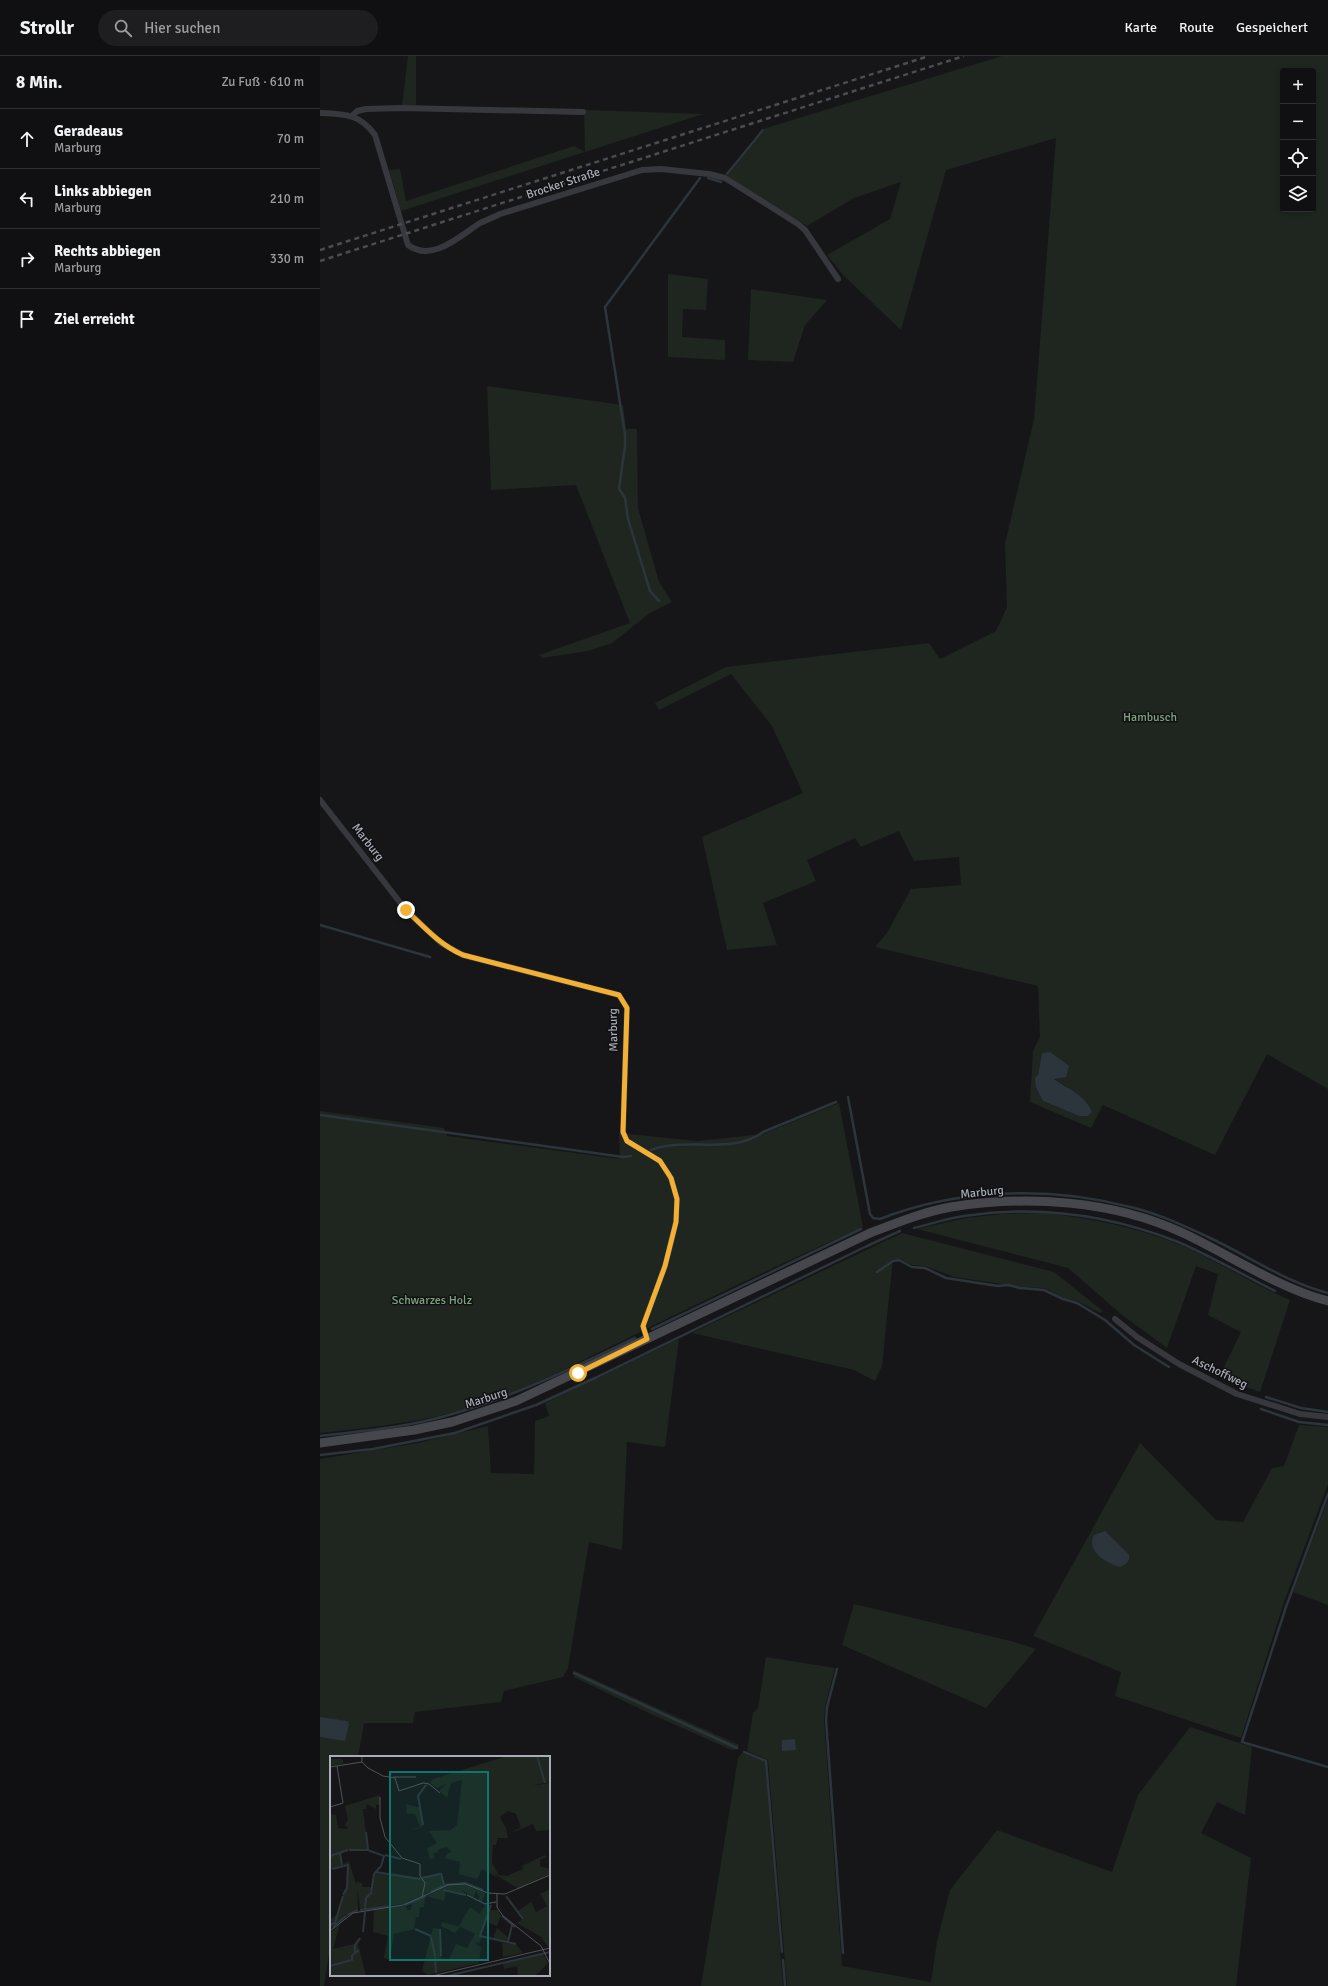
<!DOCTYPE html>
<html lang="de">
<head>
<meta charset="utf-8">
<style>
	:root { --surface:#101012; --page:#1e1e20; --text:#f1f3f6; --muted:#9c9d9f; --line:#303032 }
	body { margin:0; font-family:Signika,sans-serif; background:var(--page); color:var(--text) }
	.controls { position:absolute; right:12px; top:12px; display:grid; overflow:hidden; border-radius:4px; box-shadow:0 2px 6px #0003 }
	.controls button { width:36px; height:36px; display:grid; place-items:center; padding:0; border:0; border-bottom:1px solid var(--line); background:var(--surface); color:var(--text); font:20px sans-serif }
	.stop { position:absolute; width:12px; height:12px; margin:-9px; border:3px solid #f2b134; border-radius:50%; background:#fff }
	.stop.end { background:#f2b134; border-color:#fff; box-shadow:0 1px 4px #0008 }
	.list { margin:0; padding:0; list-style:none }
	h2 { display:flex; justify-content:space-between; align-items:center; height:52px; margin:0; padding:0 16px; font-size:17px }
	h2 small { font-size:13px; font-weight:400; color:var(--muted) }
	.list li { display:grid; grid-template-columns:26px 1fr auto; gap:12px; align-items:center; box-sizing:border-box; height:60px; padding:0 16px; border-top:1px solid var(--line) }
	.list b { display:block; font-size:15px; white-space:nowrap }
	.list p { margin:0; font-size:13px; white-space:nowrap; color:var(--muted) }
	.list em { font-size:13px; font-style:normal; color:var(--muted) }
	.icon { flex:none; width:22px; height:22px; fill:none; stroke:currentColor; stroke-width:2; stroke-linecap:round; stroke-linejoin:round }
	.map { position:relative; flex:none; width:1008px; height:1930px; overflow:hidden }
	header { display:flex; align-items:center; gap:24px; box-sizing:border-box; height:56px; padding:0 20px; background:var(--surface); border-bottom:1px solid var(--line) }
	header strong { font-size:19px }
	nav { display:flex; gap:22px; margin-inline-start:auto; font-size:14px }
	.search { width:280px; height:36px; background:var(--page); display:flex; align-items:center; gap:10px; box-sizing:border-box; padding:0 14px; border-radius:22px; color:var(--muted); font-size:15px }
	main { display:flex }
	aside { flex:1; background:var(--surface) }
	.map>svg:first-child { display:block }
	.green { fill:#1e261f; fill-rule:evenodd }
	.water { fill:#2c353c }
	.lines { fill:none; stroke-linecap:round; stroke-linejoin:round }
	.stream { stroke:#2c353c; stroke-width:2.5 }
	.street { stroke:#37383d; stroke-width:6 }
	.secondary { stroke:#45474d; stroke-width:9 }
	.rail { stroke:#4a4c52; stroke-width:2.5; stroke-dasharray:5 4; stroke-linecap:butt }
	.route { stroke:#f2b134; stroke-width:5 }
	.labels { text-anchor:middle; stroke-width:3; stroke-linejoin:round; paint-order:stroke }
	.street-label { font-size:12px; fill:#a8adb8; stroke:#111113 }
	.park-label { font-size:12px; fill:#7fa381; stroke:#111113 }
	.inset-river { fill:none; stroke:#2c353c; stroke-width:2 }
	.inset-road { fill:none; stroke:#505258; stroke-width:1 }
	.view { fill:#0f766e; fill-opacity:0.15; stroke:#0f766e; stroke-width:2 }
	.inset-edge { fill:none; stroke:#a8adb8; stroke-width:2 }
</style>
</head>
<body>
<header>
<strong>Strollr</strong>
<div class="search"><svg class="icon" aria-label="search" viewBox="0 0 24 24"><circle cx="10" cy="10" r="6"/><path d="M15 15l6 6"/></svg>Hier suchen</div>
<nav><a>Karte</a><a>Route</a><a>Gespeichert</a></nav>
</header>
<main>
<aside>
<h2>8 Min.<small>Zu Fuß · 610 m</small></h2>
<ul class="list">
<li><svg class="icon" aria-label="ahead" viewBox="0 0 24 24"><path d="M12 20V5M6 11l6-6 6 6"/></svg><div><b>Geradeaus</b><p>Marburg</p></div><em>70 m</em></li>
<li><svg class="icon" aria-label="left" viewBox="0 0 24 24"><path d="M17 20v-9H6M10 6l-5 5 5 5"/></svg><div><b>Links abbiegen</b><p>Marburg</p></div><em>210 m</em></li>
<li><svg class="icon" aria-label="right" viewBox="0 0 24 24"><path d="M7 20v-9h11M14 6l5 5-5 5"/></svg><div><b>Rechts abbiegen</b><p>Marburg</p></div><em>330 m</em></li>
<li><svg class="icon" aria-label="arrive" viewBox="0 0 24 24"><path d="M6 21V4h12l-3 4 3 4H6"/></svg><div><b>Ziel erreicht</b></div></li>
</ul>
</aside>
<div class="map">
<svg width="1008" height="1930" viewBox="0 0 1008 1930">
	<rect width="100%" height="100%" fill="#161618"/>
	<g class="green">
		<polygon points="88,0 96,0 96,49 82,49"/>
		<path d="M682,0H1008V1033L947,998L895,1099L783,1049L771,1072L710,1046L713,995L720,981L718,930L555,891L567,877L591,833L641,829L639,801L594,805L579,775L541,791L535,782L487,804L496,825L443,847L457,889L407,894L382,781L483,737L452,670L411,618L339,654L335,647L406,611L609,587L620,603L676,575L687,551L685,488L714,363L736,82L626,114L581,274L524,220L507,199L570,163L581,126L534,142L487,170L407,120L446,72ZM963,15H993V153H963ZM722,997L733,1022L750,1033L759,1060L723,1045L718,1019Z"/>
		<polygon points="264,54 383,58 81,155 69,114 80,113 86,145 254,90 265,96"/>
		<polygon points="348,218 388,223 386,254 363,253 362,281 405,284 405,304 348,301"/>
		<polygon points="431,233 507,244 485,269 473,306 428,304"/>
		<polygon points="167,330 303,349 306,373 317,373 318,452 339,526 352,546 330,557 292,587 268,595 222,602 219,599 310,567 256,429 171,434"/>
		<path d="M519,1047L543,1171C466,1205 390,1242 314,1279C255,1308 195,1340 131,1357C89,1368 43,1372 0,1377V1055L124,1072L127,1080L300,1103L299,1077L377,1085L443,1078Z"/>
		<path d="M724,1157C770,1162 815,1171 858,1188C896,1204 932,1228 970,1244L940,1336L899,1321L921,1276L888,1259L898,1218L876,1210L847,1292L802,1259L748,1212L597,1173L646,1162L683,1158Z"/>
		<polygon points="582,1177 734,1216 783,1255 780,1257 757,1245 744,1242 725,1232 701,1231 635,1221 605,1210 592,1209 580,1203 573,1203 562,1310 555,1325 534,1314 372,1277"/>
		<polygon points="359,1283 345,1391 307,1386 302,1494 269,1486 248,1612 243,1621 184,1635 181,1646 95,1656 93,1667 44,1667 38,1701 11,1701 11,1885 4,1930 0,1930 0,1403 98,1387 168,1370 171,1417 214,1418 215,1365 229,1360 225,1347"/>
		<polygon points="979,1369 1008,1371 1008,1428 963,1549 921,1682 795,1640 801,1616 713,1580 820,1387 896,1464 923,1466 952,1412 964,1410"/>
		<polygon points="1008,1443 1008,1549 973,1536"/>
		<polygon points="534,1548 691,1585 716,1593 666,1652 522,1589"/>
		<polygon points="446,1601 515,1612 505,1651 504,1664 522,1910 611,1926 617,1885 630,1834 677,1774 792,1816 818,1739 870,1671 932,1691 925,1759 897,1746 881,1777 931,1802 916,1930 467,1930 448,1704 427,1695 433,1657 438,1652"/>
		<polygon points="253,1614 419,1689 417,1693 412,1694 333,1659 254,1621"/>
		<polygon points="422,1697 445,1706 463,1930 381,1930 418,1702"/>
	</g>
	<g class="water">
		<path d="M730,996L749,1010L746,1021L734,1023C748,1033 765,1039 772,1056L768,1060H759L723,1045L716,1031L715,1022L718,1019L722,997Z"/>
		<path d="M785,1475L809,1499C810,1506 806,1508 800,1511C788,1508 765,1495 774,1479Z"/>
		<polygon points="0,1661 27,1665 29,1668 25,1685 0,1681"/>
		<polygon points="475,1683 476,1694 462,1695 462,1684"/>
	</g>
	<g class="lines">
		<g class="stream">
			<polyline points="407,118 443,74"/>
			<polyline points="388,122 401,126"/>
			<polyline points="339,545 330,535 308,463 305,442 299,433 305,390 305,379 285,251 380,122"/>
			<polyline points="0,869 110,901"/>
			<path d="M528,1041L550,1158L553,1162L560,1163C636,1133 727,1130 806,1150C835,1156 862,1169 888,1181C927,1199 967,1227 1008,1237"/>
			<polyline points="0,1059 303,1101 311,1100"/>
			<path d="M331,1094C364,1080 411,1100 443,1076L516,1046"/>
			<path d="M594,1172C611,1168 628,1162 644,1160C717,1149 790,1159 858,1186C891,1200 923,1219 955,1235"/>
			<polyline points="557,1216 573,1205 579,1204 592,1211 605,1212 626,1222 678,1230 688,1229 700,1232 724,1234 743,1243 757,1247 785,1264 814,1289 849,1311"/>
			<polyline points="332,1273 541,1173"/>
			<polyline points="946,1341 981,1352 1008,1356"/>
			<polyline points="941,1353 979,1366 1008,1369"/>
			<path d="M0,1380C44,1375 90,1371 132,1358C196,1340 256,1310 315,1282"/>
			<polyline points="0,1399 53,1393 135,1377 216,1349 275,1322 547,1190 580,1175"/>
			<polyline points="1008,1438 966,1551 922,1686 1008,1711"/>
			<polyline points="517,1613 507,1651 506,1664 523,1897"/>
			<polyline points="254,1617 417,1692"/>
			<polyline points="424,1696 446,1705 462,1896"/>
			<polyline points="463,1904 465,1930"/>
		</g>
		<g class="street">
			<path d="M0,57C25,58 40,58 55,79L88,189C112,207 140,180 160,167C167,164 174,161 180,158L322,114L341,113L389,118L405,122L478,168L485,174L518,223"/>
			<polyline points="32,60 37,55 46,53 82,52 263,56"/>
			<polyline points="0,744 86,854 121,887 143,899 299,939 307,952 303,1076 307,1085 340,1105 351,1122 357,1143 356,1166 345,1210 323,1270 327,1283"/>
			<polyline points="795,1263 817,1281 859,1308 917,1338 980,1358 1008,1361"/>
		</g>
		<path class="secondary" d="M0,1387L94,1374L132,1366L196,1345L550,1177C576,1167 603,1156 631,1151C707,1139 792,1144 863,1177C908,1198 960,1233 1008,1245"/>
		<g class="rail">
			<polyline points="0,194 609,0"/>
			<polyline points="0,205 644,0"/>
		</g>
	</g>
	<g class="lines">
		<path class="route" d="M86,854C104,871 120,889 143,899L299,939L307,952L303,1076L307,1085L340,1105L351,1122L357,1143L356,1166L345,1210L323,1270L327,1283L258,1317"/>
	</g>
	<g class="labels">
		<g class="street-label">
			<text transform="translate(243 127) rotate(-18)" y="4">Brocker Straße</text>
			<text transform="translate(48 786) rotate(52)" y="4">Marburg</text>
			<text transform="translate(293 974) rotate(-91)" y="4">Marburg</text>
			<text transform="translate(662 1136) rotate(-6)" y="4">Marburg</text>
			<text transform="translate(900 1316) rotate(26)" y="4">Aschoffweg</text>
			<text transform="translate(166 1342) rotate(-18)" y="4">Marburg</text>
		</g>
		<g class="park-label">
			<text x="830" y="665">Hambusch</text>
			<text x="112" y="1248">Schwarzes Holz</text>
		</g>
	</g>
	<g transform="translate(10 1700)">
		<rect width="220" height="220" fill="#161618"/>
		<path d="M177,0H220V26L200,30L220,27V74L206,75L203,68L179,78L191,71L186,58L178,55L170,61L176,72L178,82H168L166,89H163L162,107L169,119L177,120L193,113L192,110L215,99L216,101L210,104V110L220,113V118L189,133L169,121L165,117L168,122L152,113L147,123L129,118L130,106L114,102L118,97L122,96L116,91L108,94V96L103,98L105,102L100,103L97,92L107,87L100,76L93,79L100,75L121,74L127,69L132,24L121,27L117,42L109,35L116,28L107,32L100,27L103,23ZM0,3H13V7H16L0,10ZM50,39V49H46V53L37,48L36,53H33L38,94H18L6,98L10,97L12,109L19,105L27,131L28,153L13,162L0,174V164L7,158L17,131V109L1,113L0,137V58L6,59L8,72L18,73L15,69L18,63L15,50ZM76,48L91,52L94,69L88,73L81,74L90,71L85,58H77ZM44,116L89,123V121L111,118L113,130L73,148L30,153L26,126L32,127V131H41ZM135,129L155,137L152,146L148,144L150,140L147,138V134L143,142L133,134L118,130ZM117,130L132,134L136,138L116,133L114,145L96,140ZM220,133V190L218,191L211,181L187,167L193,163L188,155L201,146L206,156L217,150L210,138ZM95,141L94,151H90L89,161H86L84,173L64,178L60,204L54,202L58,180L43,176L44,154L76,149L77,154H81L82,147ZM155,149H160L159,154H168L171,160L167,170L154,165L150,187L147,186L146,189L151,191L149,207L98,219L92,215L103,172L110,173L111,202L119,203L126,188L137,192L145,178L129,170L140,151L150,158ZM112,166L127,170L130,171L125,177L111,170ZM10,168L3,193L24,188L32,181L28,188L36,220H0V177ZM167,172L179,182L178,187L163,183ZM172,187L186,188L193,197L173,201ZM213,198L218,207L205,220H188L187,210L174,213L173,207Z" fill="#1e261f"/>
		<path class="inset-river" d="M207,0L215,27M93,69L88,40L96,29M36,76L38,93M19,94H38L54,100L51,110L44,118L41,137L36,142L35,153M10,97L12,109M55,99L71,103M0,100L18,94M2,113L18,109L17,132L13,139M46,116L90,123M111,117L114,129L135,127L153,134M92,122L110,118M114,134L136,139M101,136L113,130M176,140L193,163M75,149L96,140M161,149L150,180L186,188M30,154L61,150M17,159L28,154M172,160L185,171M0,169L5,167L13,140M3,171L16,160M85,173L101,180M110,173L111,200M33,176L35,156M101,181L105,200M178,186L182,169M25,197V189L30,182M105,201L106,217M0,210L22,204V200L29,194M117,220L220,196"/>
		<path class="inset-road" d="M32,0V6L38,12L53,20L65,22L69,35L93,27L99,28L110,37M0,11L32,6M63,21H86M50,41V62L55,81L72,102L90,108V120L95,127L92,141M0,51L13,47L7,10M167,138V151L173,160L211,190L220,208M137,139L155,148L166,146M0,175L23,157L73,149L118,129L135,128L158,137L175,138L220,119M102,220L220,192"/>
		<path class="view" d="M60,16H158V204H60Z"/>
		<rect width="220" height="220" class="inset-edge"/>
	</g>
</svg>
<div class="controls">
<button>+</button>
<button>−</button>
<button><svg class="icon" aria-label="locate" viewBox="0 0 24 24"><circle cx="12" cy="12" r="6"/><path d="M12 2v4M12 18v4M2 12h4M18 12h4"/></svg></button>
<button><svg class="icon" aria-label="layers" viewBox="0 0 24 24"><path d="M12 4l9 5-9 5-9-5zM3 14l9 5 9-5"/></svg></button>
</div>
<div class="stop" style="left:258px;top:1317px"></div>
<div class="stop end" style="left:86px;top:854px"></div>
</div>
</main>
</body>
</html>
